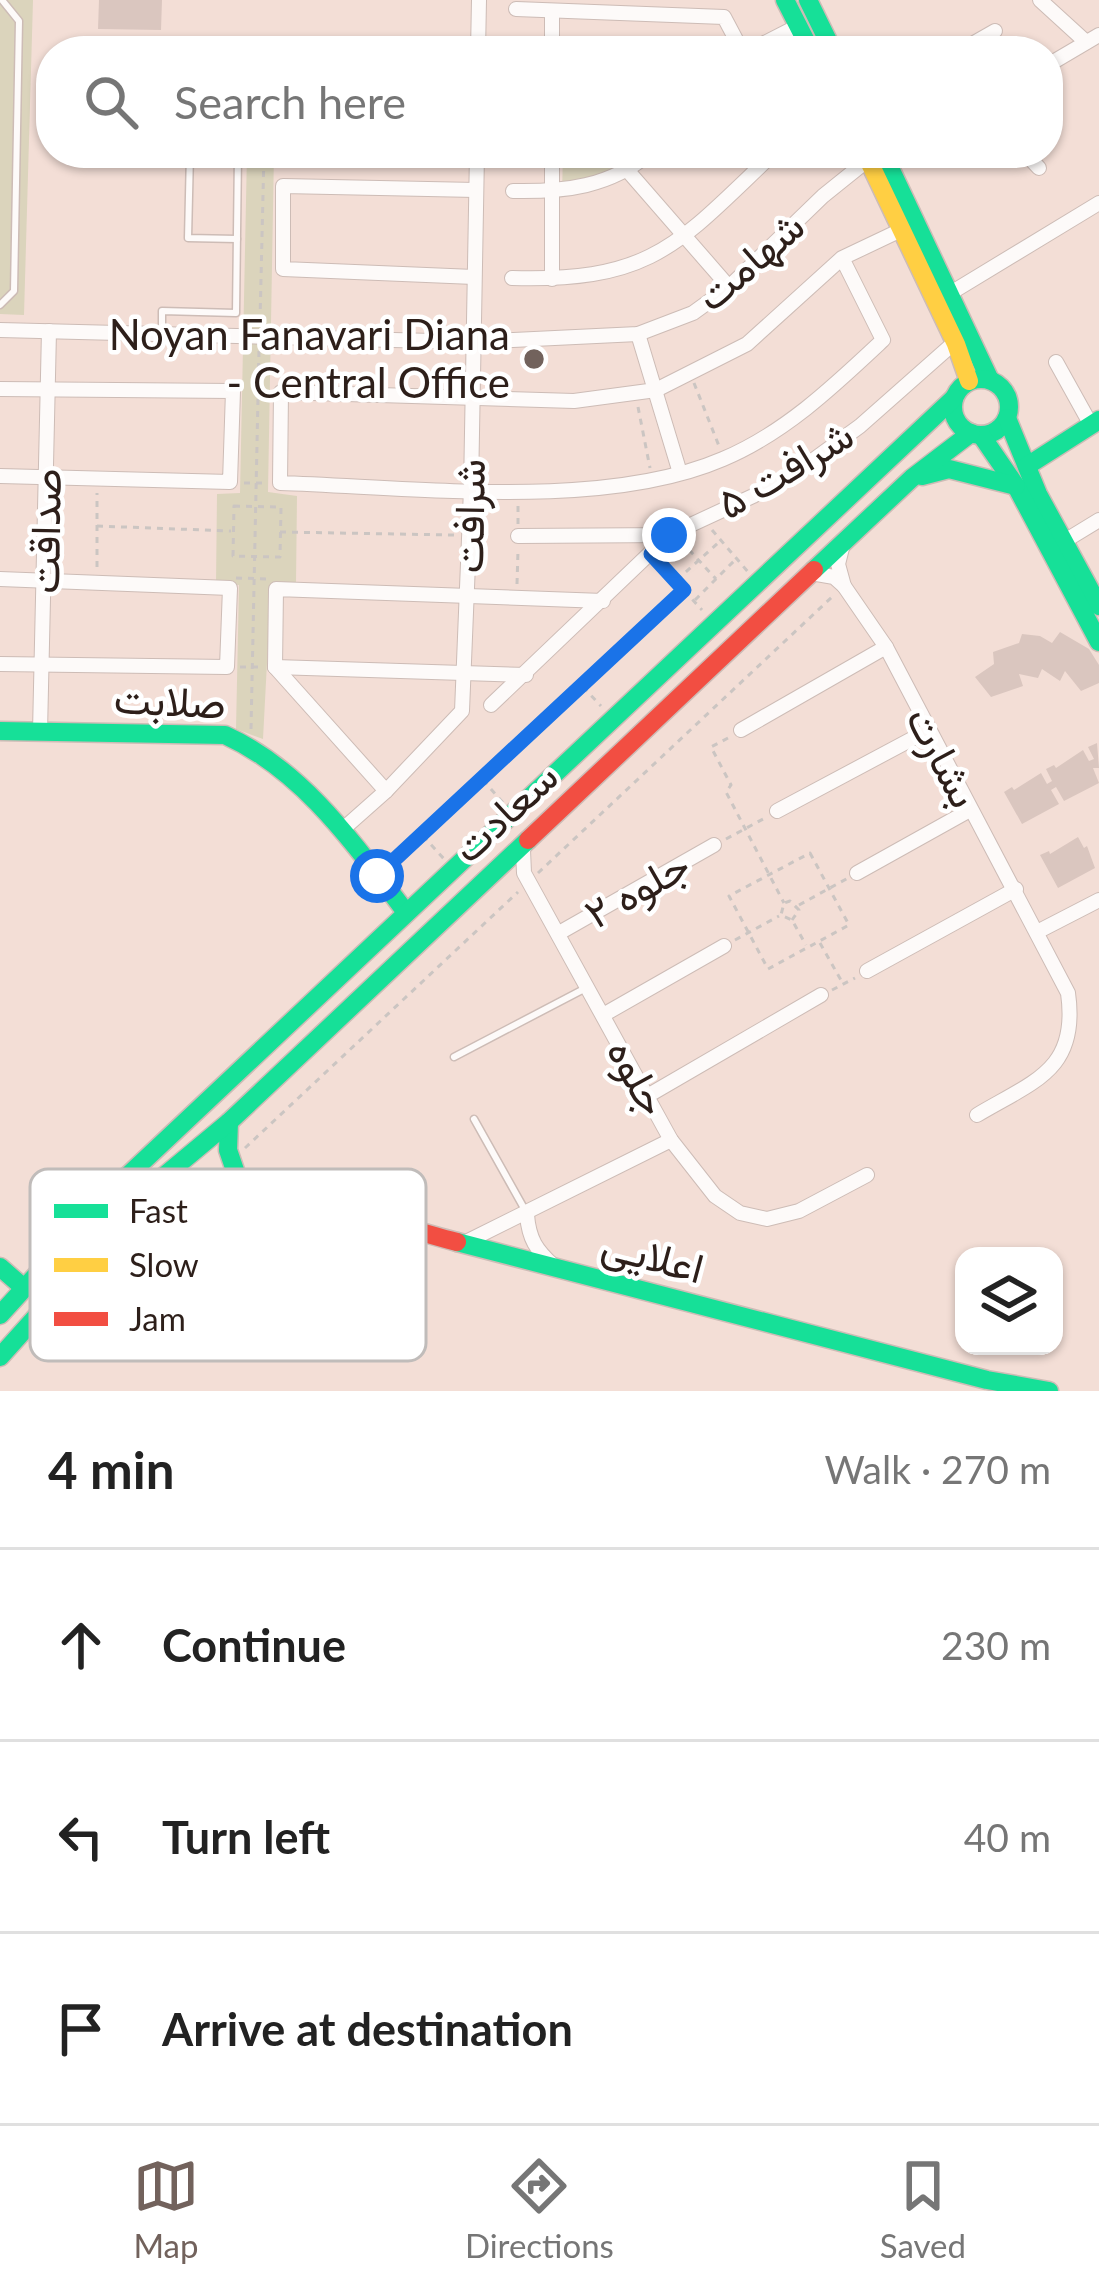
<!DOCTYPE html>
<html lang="en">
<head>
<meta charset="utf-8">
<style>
	:root { --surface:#fff; --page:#f2f2f2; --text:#222; --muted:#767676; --line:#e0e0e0; --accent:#72625c }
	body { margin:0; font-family:Lato,Vazirmatn,sans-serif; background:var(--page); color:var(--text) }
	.controls { position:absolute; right:36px; bottom:36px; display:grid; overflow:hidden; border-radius:24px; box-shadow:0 3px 9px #0004 }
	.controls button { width:108px; height:108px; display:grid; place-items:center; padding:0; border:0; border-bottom:3px solid var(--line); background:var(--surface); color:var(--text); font:60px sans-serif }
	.stop { position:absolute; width:36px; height:36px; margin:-27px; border:9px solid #1a73e8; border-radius:50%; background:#fff }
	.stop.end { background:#1a73e8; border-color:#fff; box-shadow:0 3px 12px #0008 }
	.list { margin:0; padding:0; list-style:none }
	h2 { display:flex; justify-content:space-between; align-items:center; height:156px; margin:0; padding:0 48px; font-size:51px }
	h2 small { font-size:39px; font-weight:400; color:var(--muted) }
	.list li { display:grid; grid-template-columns:78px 1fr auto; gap:36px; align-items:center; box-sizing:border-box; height:192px; padding:0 48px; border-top:3px solid var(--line) }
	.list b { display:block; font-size:45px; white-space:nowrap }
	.list em { font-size:39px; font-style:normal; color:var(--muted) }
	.icon { flex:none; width:66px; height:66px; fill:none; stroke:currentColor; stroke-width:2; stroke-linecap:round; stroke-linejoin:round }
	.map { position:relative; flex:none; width:1099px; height:1391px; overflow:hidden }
	.search { position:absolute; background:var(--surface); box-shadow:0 3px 9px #0004; left:36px; right:36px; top:36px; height:132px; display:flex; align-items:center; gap:30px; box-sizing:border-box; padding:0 42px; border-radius:48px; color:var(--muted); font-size:45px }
	.sheet { height:732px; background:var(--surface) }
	nav { display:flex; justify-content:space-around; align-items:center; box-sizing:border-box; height:168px; border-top:3px solid var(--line); background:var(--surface); font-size:33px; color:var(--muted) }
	nav a { display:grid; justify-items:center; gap:6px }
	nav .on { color:var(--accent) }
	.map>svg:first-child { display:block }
	.green { fill:#dbd4bc }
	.building { fill:#dac6bf }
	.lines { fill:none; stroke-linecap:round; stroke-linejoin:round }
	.lane-casing { stroke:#cdbcb6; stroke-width:9 }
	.street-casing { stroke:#cdbcb6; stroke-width:16 }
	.fast-casing { stroke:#cdbcb6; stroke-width:21 }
	.slow-casing { stroke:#cdbcb6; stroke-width:21 }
	.jam-casing { stroke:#cdbcb6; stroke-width:21 }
	.path { stroke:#cbc5c2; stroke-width:3; stroke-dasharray:6 6; stroke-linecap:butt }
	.lane { stroke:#fdfaf9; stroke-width:6 }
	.street { stroke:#fdfaf9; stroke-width:14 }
	.fast { stroke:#16e098; stroke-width:18 }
	.slow { stroke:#ffcf43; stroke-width:18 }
	.jam { stroke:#f24e42; stroke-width:18 }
	.route { stroke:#1a73e8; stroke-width:15 }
	.poi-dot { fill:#72625c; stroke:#fff; stroke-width:4.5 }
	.labels { text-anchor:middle; stroke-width:9; stroke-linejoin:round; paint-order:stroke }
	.street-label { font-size:42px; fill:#2d1f1a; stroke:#fff }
	.poi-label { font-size:42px; fill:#2d1f1a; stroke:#fff; text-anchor:end }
	.key { fill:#fff; stroke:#c0bcba; stroke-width:3 }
	.key-label { font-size:33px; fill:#2d1f1a }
</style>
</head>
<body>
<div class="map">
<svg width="1099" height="1391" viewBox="0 0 1099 1391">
	<rect width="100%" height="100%" fill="#f3ded6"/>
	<g class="green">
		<polygon points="0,0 33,0 24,315 0,314"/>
		<polygon points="247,153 274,153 268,492 297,496 296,584 271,586 263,739 236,729 239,585 216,584 217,494 240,493"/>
		<polygon points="563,153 644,153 629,167 562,193"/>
	</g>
	<g class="building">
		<polygon points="99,0 162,0 161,30 98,29"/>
		<polygon points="1060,632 1089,649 1099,665 1099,683 1081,691 1065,671 1060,681 1042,669 1038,678 1019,674 1023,686 991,697 975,677 994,664 993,652 1019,643 1022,634 1040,636 1052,643"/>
		<polygon points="1097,743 1099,768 1093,768 1099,783 1064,801 1056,787 1051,790 1059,804 1022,824 1004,792 1012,787 1014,790 1041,773 1047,784 1052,781 1046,769 1054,765 1056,768 1083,750 1089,761 1094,759 1088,747"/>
		<polygon points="1078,837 1084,848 1087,846 1095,868 1058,888 1040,855 1049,851 1050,854"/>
	</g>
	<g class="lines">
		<defs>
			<g id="lane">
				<polyline points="190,153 188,238 237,239"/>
				<polyline points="0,305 14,291 19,21 2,0"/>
				<polyline points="162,332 162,311 236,313 238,153"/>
				<polyline points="454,1057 584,989"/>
				<polyline points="474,1119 525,1210"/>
			</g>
			<g id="street">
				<polyline points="1040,0 1086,42"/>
				<polyline points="516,9 724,17 742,51"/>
				<polyline points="478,51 479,0"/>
				<polyline points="552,51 552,11"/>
				<polyline points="749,51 798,26"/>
				<polyline points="960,51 995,31"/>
				<polyline points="1048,65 1099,35"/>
				<polyline points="1025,153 1039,168"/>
				<polyline points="628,171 729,287"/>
				<path d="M513,191C565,192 610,187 650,153"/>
				<path d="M842,258L883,340C835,385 785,433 723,459C603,511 411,487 280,483L281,392L574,401L656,390L747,344L842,258L901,230"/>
				<polyline points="474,277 283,269 283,186 476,190"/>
				<path d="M512,278C653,282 678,244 774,153"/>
				<polyline points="552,279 552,153"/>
				<polyline points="949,294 1099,203"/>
				<polyline points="0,330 473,342 638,334 693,313 729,287 823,196 869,159"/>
				<polyline points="638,334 680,473"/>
				<polyline points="1056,362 1091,425"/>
				<polyline points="0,389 233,391 230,482 0,476"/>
				<polyline points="518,536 669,535 753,496 812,461 860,426 955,342"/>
				<polyline points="1063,542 1099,520"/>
				<polyline points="811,573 834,577 844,586 838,564 843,544"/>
				<polyline points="0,579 230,588 227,667 0,664"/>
				<path d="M844,586L886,647L1068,993C1079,1070 1034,1081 977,1115"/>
				<polyline points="275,667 276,589 603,601"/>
				<polyline points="275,667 526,675"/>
				<polyline points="275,667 386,791"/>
				<polyline points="491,705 669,535"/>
				<polyline points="741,730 886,647"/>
				<polyline points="40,732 49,331"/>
				<polyline points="777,811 927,731"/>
				<polyline points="342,830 386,791 462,711 471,489 477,153"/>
				<polyline points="526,843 523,850 524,873 671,1140 715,1196 740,1213 767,1219 799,1211 867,1175"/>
				<polyline points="857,873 970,810"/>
				<polyline points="1037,932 1099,900"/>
				<polyline points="559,933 714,845"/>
				<polyline points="867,971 1016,889"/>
				<polyline points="603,1015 724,946"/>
				<polyline points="649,1095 821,995"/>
				<path d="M527,1215C529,1239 536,1250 554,1266"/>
				<polyline points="464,1243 671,1140"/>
			</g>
			<g id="fast">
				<polyline points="785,0 811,51"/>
				<polyline points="808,0 833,51"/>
				<polyline points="883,153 990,380"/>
				<circle cx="981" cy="407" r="28"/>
				<polyline points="1007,418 1038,494 1099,606"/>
				<polyline points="981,435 1016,486 1099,642"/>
				<polyline points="1027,466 1099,420"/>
				<polyline points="922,476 949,469 1016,486"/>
				<polyline points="814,570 912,478 971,433"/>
				<path d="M0,731L225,735C304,771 354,844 405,911"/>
				<polyline points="229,1122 228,1150 240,1185"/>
				<polyline points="457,1242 987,1380 1049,1391"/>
				<polyline points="0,1267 24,1288"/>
				<polyline points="0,1315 120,1183 954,398"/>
				<polyline points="0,1357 157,1182 229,1122 528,840"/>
			</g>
			<polyline id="slow" points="865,153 956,344 969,381"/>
			<g id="jam">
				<polyline points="528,840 814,570"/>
				<path d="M157,1182C255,1175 362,1217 457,1242"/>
			</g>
		</defs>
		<use href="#lane" class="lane-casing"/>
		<use href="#street" class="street-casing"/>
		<use href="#fast" class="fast-casing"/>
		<use href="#slow" class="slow-casing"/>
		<use href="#jam" class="jam-casing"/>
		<g class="path">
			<polyline points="260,321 264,153"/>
			<polyline points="694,383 719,446"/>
			<polyline points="638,407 650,468"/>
			<polyline points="244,483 264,483"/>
			<polygon points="234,506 281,507 280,557 233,556"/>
			<polyline points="518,524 518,503"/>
			<polyline points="97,526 231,531"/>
			<polyline points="712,530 749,573"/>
			<polyline points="280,532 454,535"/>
			<polyline points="681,541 716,579"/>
			<polyline points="660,564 702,610"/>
			<polyline points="97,567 97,493"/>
			<polyline points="236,578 269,579"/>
			<polyline points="677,580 719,542"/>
			<polyline points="517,584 518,551"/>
			<polyline points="695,600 735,560"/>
			<polyline points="240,667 261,667"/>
			<polyline points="583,687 601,706"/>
			<polyline points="251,729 259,349"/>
			<polyline points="728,738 711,747 731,785 726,792 784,903"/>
			<polyline points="483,780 504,804"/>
			<polyline points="423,836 445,860"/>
			<polyline points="726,839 765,818"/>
			<polygon points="810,853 849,925 768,969 729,896"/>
			<polyline points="387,866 684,590"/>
			<polyline points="538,873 833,596"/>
			<polyline points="799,905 848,878"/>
			<polyline points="792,920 799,910 790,901 784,903 781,915 792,920 806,945"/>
			<polyline points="735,940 779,916"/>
			<polyline points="820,943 842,982"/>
			<polyline points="832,990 855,978"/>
			<polyline points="245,1148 518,892"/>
		</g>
		<use href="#lane" class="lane"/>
		<use href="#street" class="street"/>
		<use href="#fast" class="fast"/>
		<use href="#slow" class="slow"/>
		<use href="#jam" class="jam"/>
	</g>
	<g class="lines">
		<polyline class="route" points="377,876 684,590 651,554 669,535"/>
	</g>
	<circle class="poi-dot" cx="534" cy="359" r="12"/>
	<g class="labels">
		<g class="street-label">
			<text transform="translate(750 261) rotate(-41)" y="15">شهامت</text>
			<text transform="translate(785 469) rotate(-31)" y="15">شرافت ۵</text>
			<text transform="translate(469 516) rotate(-89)" y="15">شرافت</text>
			<text transform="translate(45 531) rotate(-89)" y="15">صداقت</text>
			<text transform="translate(170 701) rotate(3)" y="15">صلابت</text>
			<text transform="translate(943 757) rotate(62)" y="15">بشارت</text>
			<text transform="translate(505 812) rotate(-43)" y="15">سعادت</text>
			<text transform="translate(637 889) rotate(-30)" y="15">جلوه ۲</text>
			<text transform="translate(638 1077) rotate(61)" y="15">جلوه</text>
			<text transform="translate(653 1256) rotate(15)" y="15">اعلایی</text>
		</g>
		<g class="poi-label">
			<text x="510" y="350">Noyan Fanavari Diana<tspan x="510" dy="48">- Central Office</tspan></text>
		</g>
	</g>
	<rect x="30" y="1169" width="396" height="192" rx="18" class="key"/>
	<rect x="54" y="1204" width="54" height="14" fill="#16e098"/>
	<rect x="54" y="1258" width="54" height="14" fill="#ffcf43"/>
	<rect x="54" y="1312" width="54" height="14" fill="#f24e42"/>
	<g class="key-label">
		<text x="129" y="1223">Fast</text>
		<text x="129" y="1277">Slow</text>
		<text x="129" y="1331">Jam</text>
	</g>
</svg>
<div class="controls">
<button><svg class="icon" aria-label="layers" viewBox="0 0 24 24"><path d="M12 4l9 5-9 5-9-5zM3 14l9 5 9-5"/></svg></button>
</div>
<div class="stop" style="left:377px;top:876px"></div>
<div class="stop end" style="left:669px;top:535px"></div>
<div class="search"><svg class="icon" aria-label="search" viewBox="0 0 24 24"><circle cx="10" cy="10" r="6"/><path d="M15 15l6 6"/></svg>Search here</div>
</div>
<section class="sheet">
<h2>4 min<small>Walk · 270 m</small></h2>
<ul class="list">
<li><svg class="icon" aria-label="ahead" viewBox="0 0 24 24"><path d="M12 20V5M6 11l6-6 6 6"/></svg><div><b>Continue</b></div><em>230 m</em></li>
<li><svg class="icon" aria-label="left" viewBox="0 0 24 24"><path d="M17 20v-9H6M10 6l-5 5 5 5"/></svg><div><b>Turn left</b></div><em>40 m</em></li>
<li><svg class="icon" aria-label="arrive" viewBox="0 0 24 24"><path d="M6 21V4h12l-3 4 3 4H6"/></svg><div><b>Arrive at destination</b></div></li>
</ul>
</section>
<nav>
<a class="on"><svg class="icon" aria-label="map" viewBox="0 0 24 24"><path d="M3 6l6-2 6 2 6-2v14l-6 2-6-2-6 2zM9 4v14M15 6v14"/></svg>Map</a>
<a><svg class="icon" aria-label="directions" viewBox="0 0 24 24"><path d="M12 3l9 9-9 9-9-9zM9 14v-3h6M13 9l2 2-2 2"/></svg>Directions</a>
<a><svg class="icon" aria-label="saved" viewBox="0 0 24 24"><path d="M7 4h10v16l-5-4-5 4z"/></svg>Saved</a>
</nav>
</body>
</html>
